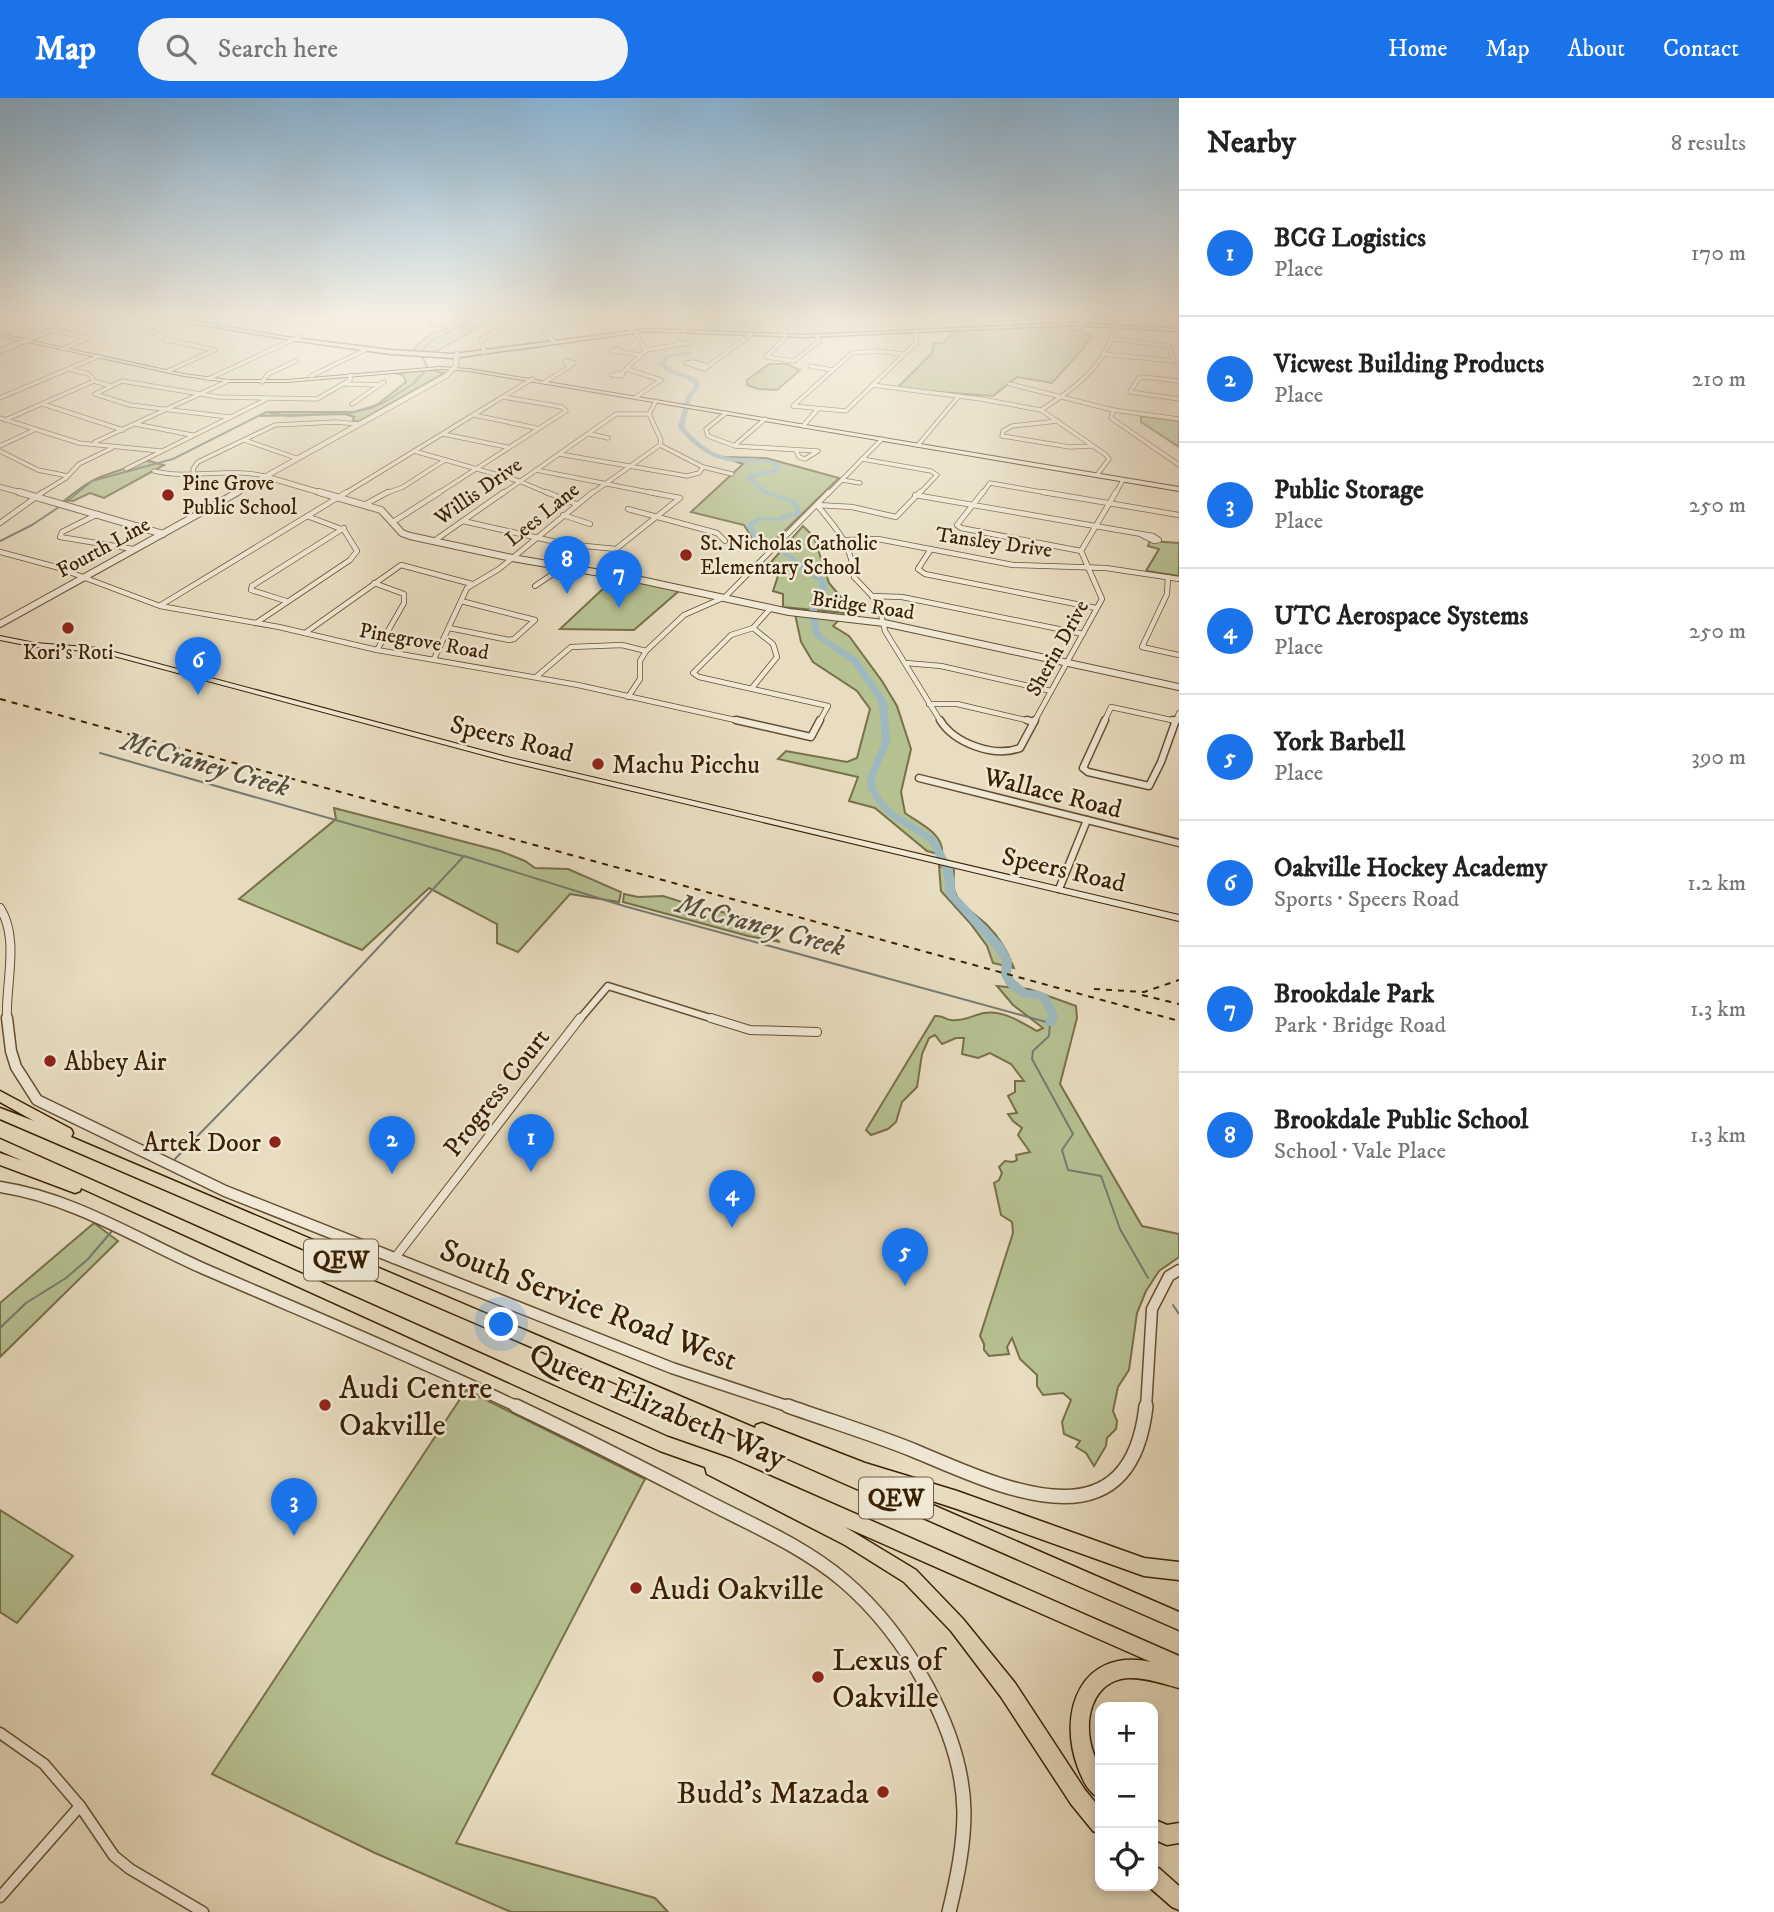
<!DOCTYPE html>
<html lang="en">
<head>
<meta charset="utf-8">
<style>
	:root { --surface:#fff; --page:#f2f2f2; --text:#222; --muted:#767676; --line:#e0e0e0; --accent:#1a73e8 }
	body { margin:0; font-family:"IM FELL DW Pica",serif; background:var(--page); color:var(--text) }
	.controls { position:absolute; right:21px; bottom:21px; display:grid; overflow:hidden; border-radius:14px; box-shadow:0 4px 10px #0003 }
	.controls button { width:63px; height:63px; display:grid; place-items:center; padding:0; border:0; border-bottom:2px solid var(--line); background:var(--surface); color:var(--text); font:35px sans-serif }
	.you { position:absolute; left:502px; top:1227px; width:24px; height:24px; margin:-18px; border:5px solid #fff; border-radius:50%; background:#1a73e8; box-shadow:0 0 0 10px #1a73e833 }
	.badge { display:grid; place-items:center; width:46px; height:46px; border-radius:50%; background:var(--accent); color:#fff; font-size:23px; font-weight:700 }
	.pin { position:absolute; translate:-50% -58px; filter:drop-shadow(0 2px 4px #0008) }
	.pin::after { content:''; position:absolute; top:37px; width:24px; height:21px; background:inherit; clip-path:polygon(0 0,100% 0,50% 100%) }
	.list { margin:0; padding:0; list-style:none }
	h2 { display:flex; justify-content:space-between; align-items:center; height:91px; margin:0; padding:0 28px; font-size:30px }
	h2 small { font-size:23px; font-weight:400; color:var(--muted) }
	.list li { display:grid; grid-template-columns:46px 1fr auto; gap:21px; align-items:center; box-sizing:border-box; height:126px; padding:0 28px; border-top:2px solid var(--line) }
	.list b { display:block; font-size:26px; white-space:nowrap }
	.list p { margin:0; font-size:23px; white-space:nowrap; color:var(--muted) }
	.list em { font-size:23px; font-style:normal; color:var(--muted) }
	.icon { flex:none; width:38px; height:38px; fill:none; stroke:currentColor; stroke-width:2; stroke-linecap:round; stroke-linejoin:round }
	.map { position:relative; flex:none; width:1179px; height:1814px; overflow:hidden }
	header { display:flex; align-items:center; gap:42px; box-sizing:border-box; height:98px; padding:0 35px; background:var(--accent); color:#fff }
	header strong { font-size:33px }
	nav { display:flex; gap:38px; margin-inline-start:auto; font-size:24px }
	.search { width:490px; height:63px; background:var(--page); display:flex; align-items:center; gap:18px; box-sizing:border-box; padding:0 24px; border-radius:38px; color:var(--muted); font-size:26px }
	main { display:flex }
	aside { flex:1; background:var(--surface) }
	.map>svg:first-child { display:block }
	.green { fill:#b6c192; stroke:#787049; stroke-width:2 }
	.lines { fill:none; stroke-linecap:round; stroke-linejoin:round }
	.stream { stroke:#757b72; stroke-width:2 }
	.river { fill:#9db8be; fill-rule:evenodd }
	.minor-far4-casing { stroke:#654f30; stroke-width:5 }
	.minor-far3-casing { stroke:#654f30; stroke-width:6 }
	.minor-far2-casing { stroke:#654f30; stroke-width:9 }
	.minor-far1-casing { stroke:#654f30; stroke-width:10 }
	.minor-casing { stroke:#654f30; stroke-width:13 }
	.tertiary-far4-casing { stroke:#654f30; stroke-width:6 }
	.tertiary-far3-casing { stroke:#654f30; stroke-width:8 }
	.tertiary-far2-casing { stroke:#654f30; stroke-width:10 }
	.tertiary-far1-casing { stroke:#654f30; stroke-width:13 }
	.tertiary-casing { stroke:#654f30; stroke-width:16 }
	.secondary-casing { stroke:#392000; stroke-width:2 }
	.primary-casing { stroke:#392000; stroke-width:3 }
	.motorway-casing { stroke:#392000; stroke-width:3 }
	.minor-far4 { stroke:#f0e9d6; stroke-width:3.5 }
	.minor-far3 { stroke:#f0e9d6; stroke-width:4.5 }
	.minor-far2 { stroke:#f0e9d6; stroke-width:6 }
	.minor-far1 { stroke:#f0e9d6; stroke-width:8 }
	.minor { stroke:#f0e9d6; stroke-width:10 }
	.tertiary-far4 { stroke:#f0e9d6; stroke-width:4.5 }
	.tertiary-far3 { stroke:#f0e9d6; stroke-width:6 }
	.tertiary-far2 { stroke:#f0e9d6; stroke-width:8 }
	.tertiary-far1 { stroke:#f0e9d6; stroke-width:10 }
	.tertiary { stroke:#f0e9d6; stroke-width:13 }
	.secondary { fill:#f0e9d6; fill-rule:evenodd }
	.primary { fill:#e8ddc0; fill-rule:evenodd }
	.motorway { fill:#e8ddc0; fill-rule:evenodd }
	.rail { stroke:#392000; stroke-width:2; stroke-dasharray:6 6; stroke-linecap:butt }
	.poi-dot { fill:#8f2418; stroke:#f0e9d6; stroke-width:2.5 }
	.labels { text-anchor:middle; stroke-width:5; stroke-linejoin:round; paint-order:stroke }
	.far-poi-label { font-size:21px; fill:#392000; stroke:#f0e9d6; text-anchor:start }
	.far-street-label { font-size:21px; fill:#392000; stroke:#f0e9d6 }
	.shield { fill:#f0e9d6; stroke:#705c40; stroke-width:2 }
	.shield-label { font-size:24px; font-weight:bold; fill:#392000 }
	.street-label { font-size:26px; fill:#392000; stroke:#f0e9d6 }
	.poi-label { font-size:26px; fill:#392000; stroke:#f0e9d6; text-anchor:start }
	.water-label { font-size:28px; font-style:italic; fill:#574e39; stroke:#f0e9d6 }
	.near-street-label { font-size:32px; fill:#392000; stroke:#f0e9d6 }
	.near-poi-label { font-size:32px; fill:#392000; stroke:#f0e9d6; text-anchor:start }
</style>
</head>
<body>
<header>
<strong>Map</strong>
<div class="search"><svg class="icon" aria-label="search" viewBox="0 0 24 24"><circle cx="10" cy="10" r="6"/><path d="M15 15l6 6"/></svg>Search here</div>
<nav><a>Home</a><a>Map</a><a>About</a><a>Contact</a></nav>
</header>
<main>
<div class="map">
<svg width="1179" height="1814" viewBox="0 0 1179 1814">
	<rect width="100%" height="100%" fill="#e8ddc0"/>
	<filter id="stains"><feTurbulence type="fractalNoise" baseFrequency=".00286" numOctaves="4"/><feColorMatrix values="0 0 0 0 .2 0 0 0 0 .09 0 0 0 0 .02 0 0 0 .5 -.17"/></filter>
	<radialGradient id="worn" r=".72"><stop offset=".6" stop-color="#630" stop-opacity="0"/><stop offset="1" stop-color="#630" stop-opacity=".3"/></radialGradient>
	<g class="green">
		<polygon points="439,219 467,219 460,226 478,219 496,219 432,256 410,255 429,236 448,231 428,226"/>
		<polygon points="720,219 772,219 751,235 702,232"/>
		<polygon points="1179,219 1179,231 1070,224 1065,219"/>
		<polygon points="1068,228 1071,232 1084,232 1085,236 1092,237 1083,251 1052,285 1017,279 993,298 896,291 932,255 934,245 943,245 956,232"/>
		<polygon points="769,266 787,266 800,272 777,292 758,291 747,287 747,282"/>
		<polygon points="431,272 444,275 358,324 353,322 354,319 345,316 260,318 267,314 354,314 374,309 406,284 403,277 394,275"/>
		<polygon points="1141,318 1179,323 1179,349 1141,324"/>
		<polygon points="723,359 766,360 839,380 766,451 755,445 744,427 691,414 743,366"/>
		<path d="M145,362L164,367L104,400L90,395L73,403L65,402C77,393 88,383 103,378C117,372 131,370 145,362Z"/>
		<polygon points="803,428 814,439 829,485 855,516 783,509 783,496 773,493 778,478 764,472"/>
		<polygon points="1150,443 1179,445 1179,478 1146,473 1159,451 1148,448"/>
		<polygon points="626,481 680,492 634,532 560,531 607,487 617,489"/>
		<path d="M795,516L839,522L833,528L849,538L882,583L897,608L911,651L901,694L905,715C920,726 945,736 942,757L927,753L875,710L849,703L858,679L778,661L786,653L847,664L857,660L870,611L857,593L813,564L801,544Z"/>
		<polygon points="334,710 500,753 525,763 535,770 568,771 621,794 619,804 570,796 518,854 497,845 497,826 429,790 362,852 239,801 336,721"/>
		<path d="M939,768L954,772C954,779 952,788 955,794C960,808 977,817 987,827C998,838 1008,854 1014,870L993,865L987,848L970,825L941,793Z"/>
		<path d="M624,796L638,799L663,798L692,807L698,815L704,816L712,811C729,817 747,818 766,825L768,836L780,844L748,838L623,804Z"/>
		<path d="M997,888L1029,891L1076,908L1077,920L1060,986L1142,1128L1179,1136V1159L1159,1173L1146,1193L1137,1215L1129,1272L1118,1289L1113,1313L1117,1323L1116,1331L1107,1340L1106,1348L1094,1368L1086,1355L1076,1349L1080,1343L1064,1336L1062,1324L1071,1302L1063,1295L1043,1297L1037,1288V1277L1020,1261L1012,1240L1007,1249L1009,1256L989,1258L984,1252V1246L980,1238L1013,1135L1012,1124L1001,1117L994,1085L999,1082L1002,1075L999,1069L1005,1063L1013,1064L1017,1062L1016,1057L1030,1054L1018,1037L1022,1030L1013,1023L1008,1016L1017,1015L1008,998L1015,994V983H1024L1011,966L990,955L978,960L962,956L964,940H956L942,946L935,937L929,940L922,956L917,989L902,1004L896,1024L888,1031L871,1037L866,1032L935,918C943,917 944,921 951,922C963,924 973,917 984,915C1003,912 1021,924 1037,933L1043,930L1013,907Z"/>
		<polygon points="94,1125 118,1143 0,1259 0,1205"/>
		<polygon points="466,1292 645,1381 456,1745 655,1800 668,1814 511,1814 375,1755 212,1676"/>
		<polygon points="0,1412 73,1458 17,1525 0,1514"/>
	</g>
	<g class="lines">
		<g class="stream">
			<polyline points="422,254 429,244 479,219"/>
			<polyline points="422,258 427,269"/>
			<polyline points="66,404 92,383 173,361 266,314 288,318 351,315 383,305 413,286 427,271"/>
			<polyline points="0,443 32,427 59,409"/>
			<polyline points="100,655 462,758"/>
			<polyline points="175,1061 301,932 464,758 624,808 1050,925 1049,938 1033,953 1032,961 1073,1036 1062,1052 1068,1072 1101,1078 1120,1131 1148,1180"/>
			<polyline points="1173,1207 1179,1216"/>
			<polyline points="0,1230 26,1205 66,1180 88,1161 112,1133"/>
		</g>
		<path class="river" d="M690,253L692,256L668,260L665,266C675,274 688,275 699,283V291L692,298L684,329C699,347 716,360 740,360C754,360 766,360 779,365L780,373L752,380L767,393L796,403L802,414L799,418L786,420L783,423L760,422L753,428L758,438L794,459L808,473L824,481L828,486L816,515L821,537L858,561L887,604L890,644L875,680L876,691L883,702L893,713L936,740L953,772L956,796L1003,846L1012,862L1011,877L1015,882L1027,892L1040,893L1049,898L1058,918L1054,928H1046L1045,925L1048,918L1041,903L1038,901L1021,899L1007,888L1001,877L1002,862L995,852L946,797L943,772L929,744L887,717L876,704L868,691L867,680L882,644L879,604L852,565L814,538L808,515L820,486L819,483L804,475L790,461L753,440L746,427L757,419L779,420L782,417L796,414L791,405L763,395L746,380L749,376L775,371L774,367C763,363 752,364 740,364C713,364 694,349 678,329L686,298L693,291V284L667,273L659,266L664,258Z"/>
		<defs>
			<g id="minor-far4">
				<polyline points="633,219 628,229 636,235 646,252"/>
				<polyline points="673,219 676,219"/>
				<polyline points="798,219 784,229 785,240 766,259 794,263 819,243 817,238"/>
				<polyline points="809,219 834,226"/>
				<polyline points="206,227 220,219"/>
				<polyline points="541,229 587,219"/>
				<polyline points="541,229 554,244"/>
				<polyline points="53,232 87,240 63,251"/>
				<polyline points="684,232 688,224 697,219"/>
				<polyline points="152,235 177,222"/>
				<polygon points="168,240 172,240 172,243 164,242"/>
				<polyline points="646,252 689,245 677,245 679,246"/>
				<polyline points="622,254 619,251 612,253 641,257"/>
				<polyline points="485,255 481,242 521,219"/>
				<polyline points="903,256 878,253 852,255 793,308 846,313 917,244 915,233"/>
				<polyline points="1103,256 1174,263 1169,248 1114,241"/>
				<polygon points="565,263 574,265 569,269"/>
				<polygon points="693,264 708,268 705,271 686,265"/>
				<polyline points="708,268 750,237"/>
				<polyline points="810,268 832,272"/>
				<polyline points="69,271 89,276 94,283 111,288"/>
				<polyline points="627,271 661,282 636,299"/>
				<polyline points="168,273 215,252 172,243"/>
				<polyline points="318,275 311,278 367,251"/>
				<polygon points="622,275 622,278 612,277"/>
				<polyline points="622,275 646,252"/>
				<polyline points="208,281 299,239"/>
				<polyline points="1179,283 1143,279 1139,280 1130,294 1179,301"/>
				<polyline points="262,284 268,276 296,263"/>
				<polyline points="545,284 569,269"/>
				<polyline points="346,286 380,287"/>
				<polyline points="1010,286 1113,312 1179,321"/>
				<polyline points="872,287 981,301 1041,312 1106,357 1109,361 1097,377"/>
				<polyline points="0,300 99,258"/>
				<polyline points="43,306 123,332"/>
				<polyline points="352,306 384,284"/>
				<path d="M1041,312C1073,292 1107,267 1115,228"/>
				<polyline points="1113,312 1111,320 1179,367"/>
				<polyline points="726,315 706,331 708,338 735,348 818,353 805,361 799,359 796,352"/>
				<polyline points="474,317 536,330"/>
				<polyline points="229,319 130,307 95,296 122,283 219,299 317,301 350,282 350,277"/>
				<polyline points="0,320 79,345 161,353"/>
				<polyline points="5,322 94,283"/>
				<polyline points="1058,323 1012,328 1003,333 1002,338 1070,349 1092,348"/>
				<polyline points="135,326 192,337"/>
				<polyline points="803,328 817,312"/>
				<polyline points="443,336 507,349"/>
				<polyline points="590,336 608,340"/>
				<polyline points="244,342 296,360"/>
				<polyline points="95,344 228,283"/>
				<polyline points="660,347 703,369 732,376"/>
				<polyline points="735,347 765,321"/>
				<polyline points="918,347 958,299"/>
				<polyline points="0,348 36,331"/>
				<polyline points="0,353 38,372 68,378"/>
				<polyline points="414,353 519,383 550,396"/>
				<polyline points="559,356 687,378 699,375 703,369"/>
				<polyline points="862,361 931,373 937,377 919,396"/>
				<polyline points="126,371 265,302"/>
				<polyline points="536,372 658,396"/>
				<path d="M154,373C191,382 227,369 264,378"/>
				<polyline points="194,379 193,371 198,364 275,327 336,324 358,326"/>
				<polyline points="842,382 860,385"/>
				<polyline points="40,396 66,380 79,366 112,350"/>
				<polyline points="344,396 532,281"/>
				<polyline points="384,396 403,389 445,362"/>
				<polyline points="437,396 566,313 562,309 503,299"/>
				<polyline points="502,396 616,316 649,316"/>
				<polyline points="591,396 660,347 661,342 649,316 656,303"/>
				<polyline points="828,396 882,341"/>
				<polyline points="982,396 990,385 1053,396"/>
				<polyline points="1115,396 1123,382"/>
			</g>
			<g id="minor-far3">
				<polyline points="546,394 576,406"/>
				<polyline points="983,394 957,427 961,430 1081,453"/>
				<polyline points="1043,394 1179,417"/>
				<polyline points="915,397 1153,438 1159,442 1154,443 1142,437"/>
				<polyline points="364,407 388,394"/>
				<path d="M817,407C837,431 852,447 854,479L872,498L880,512L885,533L941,624"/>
				<polyline points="817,407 852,409 896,419 920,394"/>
				<polyline points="628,411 717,435 725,443"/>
				<polyline points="98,416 62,434 60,439 133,451"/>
				<polyline points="563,417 590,426"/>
				<polyline points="463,423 565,446 616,451 680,400 649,394"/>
				<polyline points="393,424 440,394"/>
				<polyline points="0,425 43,394"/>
				<polyline points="846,442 878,441 1013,467 1106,470 1179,481"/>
				<polyline points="434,443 504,394"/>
				<polyline points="931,451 918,471 925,476 1096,510"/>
				<polyline points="0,454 56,469 160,508 279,529 377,552 578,587 744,624"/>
				<polyline points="1168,479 1167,496 1142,549 1179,557"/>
				<polyline points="374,485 404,496 404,505 377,552"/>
				<polyline points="535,488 563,469"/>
				<polyline points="872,498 902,499 1083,536"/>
				<polyline points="286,503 251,492 252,488 344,430"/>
				<polyline points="161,507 347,394"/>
				<polyline points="770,511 753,530 731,537 693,575 699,579 828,608 819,624"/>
				<polyline points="256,525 350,462 357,453 344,432 307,418"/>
				<polyline points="449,530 509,542 514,541 535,522 461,503"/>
				<polyline points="305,535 401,467 472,486"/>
				<polyline points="434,561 467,490 499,471 593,394"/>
				<polyline points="906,565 941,568 1051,593"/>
				<polyline points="536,579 571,549 622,547 646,553"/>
				<polyline points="752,590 777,559 773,546 753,530"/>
				<polyline points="628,599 640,581 640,563 646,553 684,517 725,499 829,394"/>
				<polyline points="929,606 957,606 1034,624"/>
				<polyline points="1034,624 1102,501 1081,453 1116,394"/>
				<polyline points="1104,624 1111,609 1176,623"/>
				<polyline points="1176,624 1179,615"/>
			</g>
			<g id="minor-far2">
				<polyline points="736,622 811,639 820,622"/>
				<path d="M940,622C954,645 994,660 1020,650L1035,622"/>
				<polyline points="1027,622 1034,624"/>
				<polyline points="1105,622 1083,670 1088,674 1149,688 1161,664 1176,622"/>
				<polyline points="1173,622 1176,623"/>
				<polyline points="919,680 1179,745"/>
				<polyline points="1059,791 1087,722"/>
				<polyline points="579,922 608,888 717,922"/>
			</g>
			<g id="minor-far1">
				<polyline points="711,920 750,932 817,934"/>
				<polyline points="394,1161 580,920"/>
			</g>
			<g id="minor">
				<polyline points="0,1635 44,1666 80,1708 114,1758 130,1771 203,1814"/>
				<polyline points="0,1799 80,1708"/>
			</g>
			<g id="tertiary-far4">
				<polyline points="0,253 85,219"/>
				<polyline points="264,378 325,396"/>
				<polyline points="0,389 26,396"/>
				<polyline points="234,396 446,278 456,268 457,256"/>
			</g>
			<g id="tertiary-far3">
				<polyline points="19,394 163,436"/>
				<polyline points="319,394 381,412 402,435 410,438 512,460 636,481 789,514 884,525 1179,589"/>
				<polyline points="0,526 238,394"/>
			</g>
			<path id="tertiary-far2" d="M0,810C20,841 5,887 7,922"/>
			<g id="tertiary-far1">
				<polyline points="7,920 11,953 16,969 37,1002 225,1093 672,1270 793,1310"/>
				<path d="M0,1089C73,1100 135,1140 202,1170C308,1216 415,1260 520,1310"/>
				<polyline points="1146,1310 1152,1211 1169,1178 1179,1172"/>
			</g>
			<g id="tertiary">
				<path d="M516,1308C579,1338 640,1369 702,1401C750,1426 803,1448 844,1483C905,1535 963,1633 964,1714C964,1748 957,1781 949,1814"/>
				<path d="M788,1308C830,1323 873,1336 915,1353C1001,1389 1130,1453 1146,1308"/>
			</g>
			<g id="secondary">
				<polygon points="0,236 184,276 228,282 287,282 440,269 469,271 1179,389 1179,393 469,273 440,271 287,284 228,284 184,278 0,238"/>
				<polygon points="0,538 35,545 99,550 507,659 1179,817 1179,823 506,663 99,554 35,549 0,542"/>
			</g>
			<polygon id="primary" points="171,219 286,239 391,252 453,256 648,231 806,237 1072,225 1179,231 1179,233 1072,227 806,239 648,233 453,260 391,256 291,242 157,219"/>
			<g id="motorway">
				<polygon points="0,993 71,1031 73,1035 71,1039 755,1330 756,1327 762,1325 865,1365 957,1393 1144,1460 1179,1464 1179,1482 1144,1478 957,1411 896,1391 1179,1514 1179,1532 608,1282 0,1021 0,1010 34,1023 0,1004"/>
				<path d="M0,1041L668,1339L731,1361L1179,1558V1590C1163,1586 1148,1580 1131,1580C1097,1580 1085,1613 1090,1642C1092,1654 1097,1663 1100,1673C1102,1680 1100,1692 1100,1700C1088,1695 1083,1682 1078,1670C1057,1614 1081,1549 1151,1564L845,1429L916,1472L963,1521L1015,1585L1085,1692L1100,1710V1736L1093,1733L1071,1706L1001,1599L951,1533L904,1484L845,1447L707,1376L705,1369L660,1353L81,1090L80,1093L75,1095L0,1067V1055L23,1063L0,1053Z"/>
				<polygon points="1153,1721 1167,1727 1179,1725 1179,1745 1167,1747 1153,1741"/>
				<polygon points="1153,1768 1160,1771 1179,1788 1179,1812 1172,1809 1148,1788 1153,1788"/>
			</g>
		</defs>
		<use href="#minor-far4" class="minor-far4-casing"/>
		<use href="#minor-far3" class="minor-far3-casing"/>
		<use href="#minor-far2" class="minor-far2-casing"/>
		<use href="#minor-far1" class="minor-far1-casing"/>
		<use href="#minor" class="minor-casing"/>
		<use href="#tertiary-far4" class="tertiary-far4-casing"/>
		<use href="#tertiary-far3" class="tertiary-far3-casing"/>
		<use href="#tertiary-far2" class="tertiary-far2-casing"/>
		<use href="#tertiary-far1" class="tertiary-far1-casing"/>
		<use href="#tertiary" class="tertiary-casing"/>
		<use href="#secondary" class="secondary-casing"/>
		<use href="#primary" class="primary-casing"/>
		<use href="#motorway" class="motorway-casing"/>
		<use href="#minor-far4" class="minor-far4"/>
		<use href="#minor-far3" class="minor-far3"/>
		<use href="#minor-far2" class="minor-far2"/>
		<use href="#minor-far1" class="minor-far1"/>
		<use href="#minor" class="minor"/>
		<use href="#tertiary-far4" class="tertiary-far4"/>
		<use href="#tertiary-far3" class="tertiary-far3"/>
		<use href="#tertiary-far2" class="tertiary-far2"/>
		<use href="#tertiary-far1" class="tertiary-far1"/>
		<use href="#tertiary" class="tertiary"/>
		<use href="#secondary" class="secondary"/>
		<use href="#primary" class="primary"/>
		<use href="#motorway" class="motorway"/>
		<g class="rail">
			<polyline points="0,601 1179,923"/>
			<polyline points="1094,891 1144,894 1179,882"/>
			<polyline points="1142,897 1179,906"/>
		</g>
	</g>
	<linearGradient id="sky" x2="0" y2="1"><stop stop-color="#8ab6d7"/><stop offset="0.46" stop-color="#f5f0e3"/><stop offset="1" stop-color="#f5f0e3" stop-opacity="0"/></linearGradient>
	<rect width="1179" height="473" fill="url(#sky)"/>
	<g class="poi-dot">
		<circle cx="168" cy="397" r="7"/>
		<circle cx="686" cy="457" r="7"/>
		<circle cx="68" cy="530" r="7"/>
		<circle cx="598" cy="666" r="7"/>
		<circle cx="50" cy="963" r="7"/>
		<circle cx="275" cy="1044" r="7"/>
		<circle cx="325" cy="1307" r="7"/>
		<circle cx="636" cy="1490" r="7"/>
		<circle cx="818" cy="1579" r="7"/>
		<circle cx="883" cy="1694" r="7"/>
	</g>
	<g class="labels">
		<g class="far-poi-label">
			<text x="182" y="392">Pine Grove<tspan x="182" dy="24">Public School</tspan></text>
			<text x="700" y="452">St. Nicholas Catholic<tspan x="700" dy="24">Elementary School</tspan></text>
			<text x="68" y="561" text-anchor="middle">Kori's Roti</text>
		</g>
		<g class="far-street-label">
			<text transform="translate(478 393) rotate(-35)" y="7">Willis Drive</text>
			<text transform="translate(542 416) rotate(-39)" y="7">Lees Lane</text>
			<text transform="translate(994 444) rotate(8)" y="7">Tansley Drive</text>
			<text transform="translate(103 449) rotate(-29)" y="7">Fourth Line</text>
			<text transform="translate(863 507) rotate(8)" y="7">Bridge Road</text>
			<text transform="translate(424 543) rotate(10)" y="7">Pinegrove Road</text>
			<text transform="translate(1057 550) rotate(-61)" y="7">Sherin Drive</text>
		</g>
		<g class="shield">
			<rect x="304" y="1141.5" width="74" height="41" rx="5"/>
			<rect x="859" y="1379.5" width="74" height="41" rx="5"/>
		</g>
		<g class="shield-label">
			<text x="341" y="1170">QEW</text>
			<text x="896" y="1408">QEW</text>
		</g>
		<g class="street-label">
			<text transform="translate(512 640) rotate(14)" y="9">Speers Road</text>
			<text transform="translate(1053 694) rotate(14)" y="9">Wallace Road</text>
			<text transform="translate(1064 771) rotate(13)" y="9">Speers Road</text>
			<text transform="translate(496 994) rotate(-52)" y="9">Progress Court</text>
		</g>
		<g class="poi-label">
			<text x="612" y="675">Machu Picchu</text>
			<text x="64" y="972">Abbey Air</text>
			<text x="261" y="1053" text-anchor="end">Artek Door</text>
		</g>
		<g class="water-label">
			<text transform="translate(206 665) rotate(16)" y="10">McCraney Creek</text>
			<text transform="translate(761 826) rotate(15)" y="10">McCraney Creek</text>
		</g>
		<g class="near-street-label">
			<text transform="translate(589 1206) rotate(21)" y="11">South Service Road West</text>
			<text transform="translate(658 1307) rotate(23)" y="11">Queen Elizabeth Way</text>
		</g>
		<g class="near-poi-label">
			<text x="339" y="1300">Audi Centre<tspan x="339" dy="37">Oakville</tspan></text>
			<text x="650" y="1501">Audi Oakville</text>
			<text x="832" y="1572">Lexus of<tspan x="832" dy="37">Oakville</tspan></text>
			<text x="869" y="1705" text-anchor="end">Budd's Mazada</text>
		</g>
	</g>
	<rect width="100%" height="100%" filter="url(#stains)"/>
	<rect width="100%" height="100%" fill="url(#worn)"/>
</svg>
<div class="controls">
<button>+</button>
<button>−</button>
<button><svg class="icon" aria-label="locate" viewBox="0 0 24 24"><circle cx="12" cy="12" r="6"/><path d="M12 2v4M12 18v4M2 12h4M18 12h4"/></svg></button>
</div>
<div class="you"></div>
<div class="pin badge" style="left:531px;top:1074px">1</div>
<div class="pin badge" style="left:392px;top:1076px">2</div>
<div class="pin badge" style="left:294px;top:1438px">3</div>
<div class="pin badge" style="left:732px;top:1130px">4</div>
<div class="pin badge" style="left:905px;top:1188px">5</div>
<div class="pin badge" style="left:198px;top:597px">6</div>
<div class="pin badge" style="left:619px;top:510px">7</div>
<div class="pin badge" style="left:567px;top:496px">8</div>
</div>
<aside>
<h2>Nearby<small>8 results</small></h2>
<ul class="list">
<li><span class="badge">1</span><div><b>BCG Logistics</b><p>Place</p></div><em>170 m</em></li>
<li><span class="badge">2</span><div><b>Vicwest Building Products</b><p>Place</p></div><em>210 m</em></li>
<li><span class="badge">3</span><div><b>Public Storage</b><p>Place</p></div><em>250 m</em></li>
<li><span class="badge">4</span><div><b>UTC Aerospace Systems</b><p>Place</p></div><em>250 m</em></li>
<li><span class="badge">5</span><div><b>York Barbell</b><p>Place</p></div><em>390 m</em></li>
<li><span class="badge">6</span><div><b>Oakville Hockey Academy</b><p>Sports · Speers Road</p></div><em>1.2 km</em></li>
<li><span class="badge">7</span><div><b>Brookdale Park</b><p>Park · Bridge Road</p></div><em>1.3 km</em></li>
<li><span class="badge">8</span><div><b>Brookdale Public School</b><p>School · Vale Place</p></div><em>1.3 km</em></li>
</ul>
</aside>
</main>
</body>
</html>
